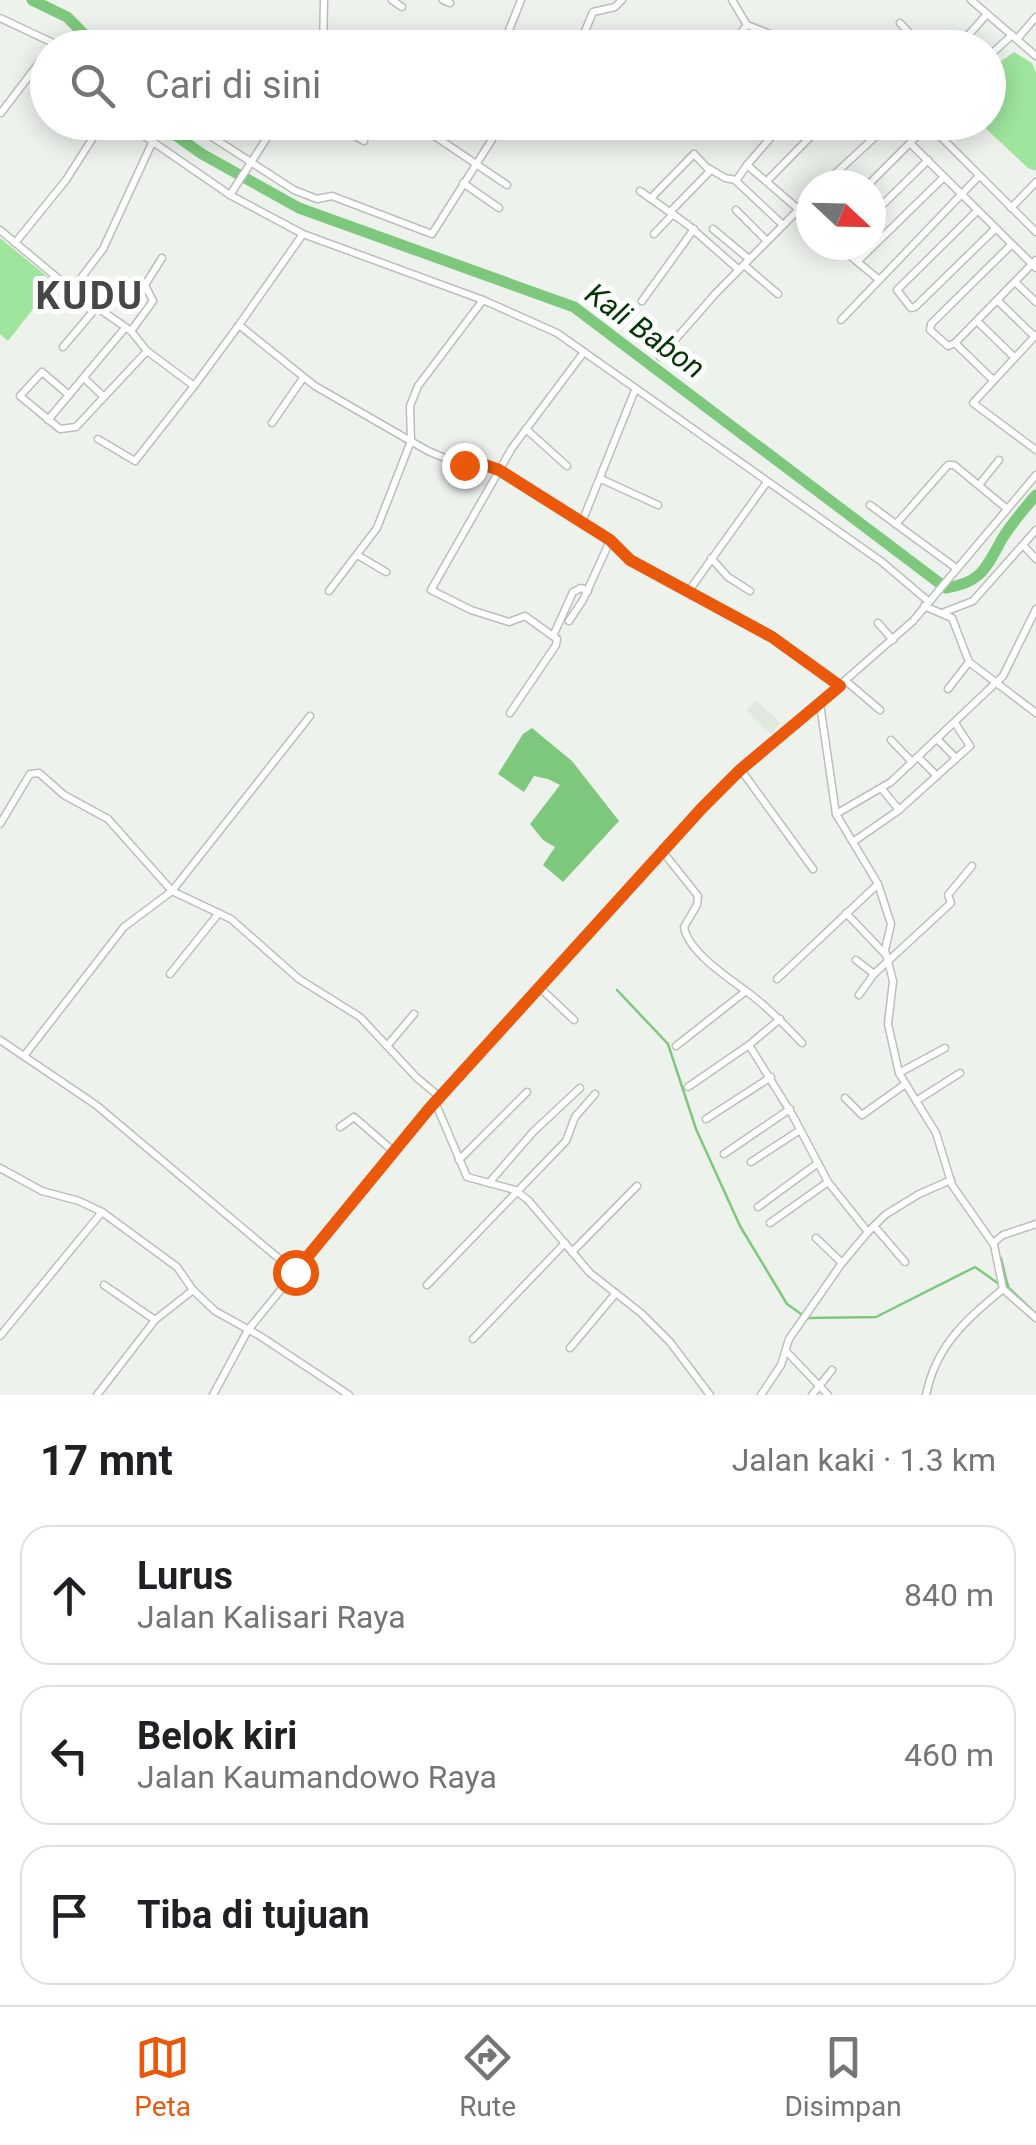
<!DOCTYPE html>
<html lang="id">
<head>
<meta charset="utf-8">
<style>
	:root { --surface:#fff; --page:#f2f2f2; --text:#202124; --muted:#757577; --line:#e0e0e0; --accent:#ea580c }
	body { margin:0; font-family:Roboto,sans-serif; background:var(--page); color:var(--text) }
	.compass { position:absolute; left:796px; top:170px; width:90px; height:90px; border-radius:50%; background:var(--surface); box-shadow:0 5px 25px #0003; rotate:112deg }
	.stop { position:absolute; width:30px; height:30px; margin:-22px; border:8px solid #ea580c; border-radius:50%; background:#fff }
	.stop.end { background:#ea580c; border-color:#fff; box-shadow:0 2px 10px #0008 }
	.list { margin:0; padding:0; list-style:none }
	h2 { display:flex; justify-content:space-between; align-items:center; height:130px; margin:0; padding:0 40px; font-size:42px }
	h2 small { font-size:32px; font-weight:400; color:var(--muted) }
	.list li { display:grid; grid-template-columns:65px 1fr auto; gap:30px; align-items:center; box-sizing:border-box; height:140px; margin:0 20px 20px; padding:0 20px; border:2px solid var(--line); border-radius:30px }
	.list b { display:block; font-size:38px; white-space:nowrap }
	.list p { margin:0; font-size:32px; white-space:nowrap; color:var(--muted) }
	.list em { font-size:32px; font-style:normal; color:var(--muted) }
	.icon { flex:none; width:55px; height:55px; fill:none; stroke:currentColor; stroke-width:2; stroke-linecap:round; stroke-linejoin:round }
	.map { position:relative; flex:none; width:1036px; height:1395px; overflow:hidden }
	.search { position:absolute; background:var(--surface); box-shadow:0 5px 25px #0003; left:30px; right:30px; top:30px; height:110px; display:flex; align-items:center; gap:25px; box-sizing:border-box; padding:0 35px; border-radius:55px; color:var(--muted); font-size:38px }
	.sheet { height:610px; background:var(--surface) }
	nav { display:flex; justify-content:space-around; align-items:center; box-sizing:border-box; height:140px; border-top:2px solid var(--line); background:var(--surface); font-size:28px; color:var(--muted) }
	nav a { display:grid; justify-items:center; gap:5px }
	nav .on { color:var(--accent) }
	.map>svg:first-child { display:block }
	.built { fill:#dfe9de }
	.green { fill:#9fe59e }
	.water { fill:#7ec87d }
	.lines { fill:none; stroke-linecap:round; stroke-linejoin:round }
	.stream { stroke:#7ec87d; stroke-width:2.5 }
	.river { stroke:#7ec87d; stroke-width:11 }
	.minor-casing { stroke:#babfba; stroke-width:9 }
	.minor { stroke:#fff; stroke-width:6 }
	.route { stroke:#ea580c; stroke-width:12 }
	.labels { text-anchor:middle; stroke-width:10; stroke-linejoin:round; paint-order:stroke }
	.water-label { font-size:30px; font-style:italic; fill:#003604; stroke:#fff }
	.district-label { font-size:38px; font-weight:bold; letter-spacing:2.5px; fill:#444844; stroke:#fff }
</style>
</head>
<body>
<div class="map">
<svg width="1036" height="1395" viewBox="0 0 1036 1395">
	<rect width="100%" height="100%" fill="#eef2ed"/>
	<polygon class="built" points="756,700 781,723 771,734 747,711"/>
	<g class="green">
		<polygon points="1014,52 1032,63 1036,73 1036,171 1028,168 980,123 988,122 989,70"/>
		<polygon points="0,238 54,282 8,341 0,334"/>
	</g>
	<polygon class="water" points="532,728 572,761 619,821 563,882 543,865 555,847 543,840 530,824 560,785 548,779 534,776 524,792 498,774 523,734"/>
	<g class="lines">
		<g class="stream">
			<polyline points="617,990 668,1044 696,1129 740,1226 787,1304 801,1314"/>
			<polyline points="1001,1258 1008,1287 1036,1314"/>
			<polyline points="808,1318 876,1317 975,1267 999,1284 1008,1285"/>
		</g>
		<g class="river">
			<polyline points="32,0 67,17 98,48"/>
			<path d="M157,122L202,154L299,208L574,307L946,588C981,583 986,568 1002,539C1011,524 1024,509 1036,495"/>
		</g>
		<defs>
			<g id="minor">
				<polyline points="392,0 402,7"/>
				<polyline points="443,0 450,3"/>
				<polyline points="732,0 747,25 806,48"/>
				<polyline points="971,0 1036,56"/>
				<polyline points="0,18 64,48"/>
				<polyline points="900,23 924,48"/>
				<polyline points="1017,39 1036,17"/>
				<polyline points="323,48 324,0"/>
				<polyline points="502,48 521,0"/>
				<polyline points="578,48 593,12 615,7 622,0"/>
				<polyline points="728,48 747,25"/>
				<polyline points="763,48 764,32"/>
				<polyline points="957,48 987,14"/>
				<polyline points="988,57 1012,35"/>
				<polyline points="1,113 48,51"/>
				<polyline points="124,122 230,195 303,234 483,300 557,333 882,562 928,601"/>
				<polyline points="189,122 294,190 317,199 332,196 432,234 503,122"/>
				<polyline points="331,122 364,141"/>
				<polyline points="414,122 507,185"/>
				<polyline points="926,122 1036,232"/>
				<polyline points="910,143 1036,268"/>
				<polyline points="747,165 784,122"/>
				<polyline points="710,169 725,178 736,180"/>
				<polyline points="767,181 814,133"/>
				<polyline points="463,183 499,208"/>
				<polyline points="823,185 891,122"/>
				<polyline points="868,185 928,125"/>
				<polyline points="640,191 688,225 738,269"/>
				<polyline points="230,195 277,122"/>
				<polyline points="651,198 694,154 710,171 670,212"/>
				<polyline points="1011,208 1036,182"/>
				<polyline points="736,210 767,241"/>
				<polyline points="976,212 897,290 911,308 915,307 995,229"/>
				<polyline points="871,216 928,160"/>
				<polyline points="783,225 736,181 747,165 811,220"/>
				<polyline points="713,229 749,259"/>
				<polyline points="0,230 72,290 131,331 147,351 194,386 239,325 315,386 428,451 459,464 482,464 499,470 610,541 630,560 772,637 839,686"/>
				<polyline points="654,234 673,214"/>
				<polyline points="15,243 66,180 103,122"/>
				<polyline points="837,245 877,278"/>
				<polyline points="858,261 944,177"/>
				<polyline points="744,265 778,294"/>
				<polyline points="1015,282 1036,302"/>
				<polyline points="72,290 103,249 152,143"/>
				<polyline points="997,300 1034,336"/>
				<polyline points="642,301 694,229"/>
				<polyline points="841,320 979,176"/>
				<polyline points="977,321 1014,357"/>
				<polyline points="239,325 303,234"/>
				<polyline points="131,331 153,301 145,285 162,258"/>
				<polyline points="1036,335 973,403 1036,450"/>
				<polyline points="955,343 948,346 930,330 931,324 1011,245"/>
				<polyline points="955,343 1036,260"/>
				<polyline points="955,343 992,379"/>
				<polyline points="63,347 96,308"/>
				<polyline points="660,357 716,293 811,197"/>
				<polyline points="84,378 104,397"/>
				<polyline points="69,395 42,372 20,396 60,429 76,427 147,351"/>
				<polyline points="48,420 125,328"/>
				<polyline points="272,423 303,378"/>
				<polyline points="526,429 567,466"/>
				<polyline points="98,439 135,461 194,386"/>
				<polyline points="601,479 658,505"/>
				<polyline points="979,485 999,460"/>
				<polyline points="870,505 956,568"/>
				<polyline points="582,522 635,390"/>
				<polyline points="896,524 948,465 954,465 1006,508"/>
				<polyline points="1023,545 1036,559"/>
				<polyline points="359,556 386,572"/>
				<polyline points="711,558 728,577 750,591"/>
				<polyline points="329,591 377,528 411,441 410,406 418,386 483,300"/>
				<polyline points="688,592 767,482"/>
				<polyline points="924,606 952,618 969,662 1036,713"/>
				<polyline points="942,613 973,601 1036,530"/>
				<polyline points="569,621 583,600 610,541"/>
				<polyline points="878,623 893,640"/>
				<polyline points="553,636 573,592 581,588 588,591"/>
				<polyline points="846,681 880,710"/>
				<polyline points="948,689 969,662"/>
				<polyline points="820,704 836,814 878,884 891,924 885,950 893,981 888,1024 899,1073 936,1133 952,1185 994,1245 1003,1289 1036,1318"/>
				<polyline points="510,713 556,645 557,639 525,616 509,622 471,610 431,590 512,448 584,352"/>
				<polyline points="937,739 956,758"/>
				<polyline points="891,740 912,762"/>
				<polyline points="918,757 937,776"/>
				<polyline points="741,770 813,869"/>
				<polyline points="882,789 899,810"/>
				<polyline points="836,814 891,782 1003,676 1036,609"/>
				<polyline points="0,824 30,774 39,773 64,795 108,819 172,891 231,919 299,979 360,1017 417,1078 440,1097"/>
				<polyline points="853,842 899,810 970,746 955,723"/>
				<path d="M663,852L698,896L697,905L684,927C688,952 730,979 750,994C769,1008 786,1026 802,1043"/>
				<polyline points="846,913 886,955"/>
				<polyline points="856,960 874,974"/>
				<polyline points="170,974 219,913"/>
				<polyline points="777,979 878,884"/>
				<polyline points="539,987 574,1020"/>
				<polyline points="859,995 874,974 951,903 948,895 972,866"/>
				<polyline points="0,1040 96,1105 295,1272"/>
				<polyline points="749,1045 793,1116 828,1182 868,1232"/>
				<polyline points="387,1046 414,1014"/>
				<polyline points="676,1046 746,991"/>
				<polyline points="24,1056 124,927 172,891 310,716"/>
				<polyline points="899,1073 945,1048"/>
				<polyline points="688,1087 749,1045 780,1019"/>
				<polyline points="845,1098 862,1115 904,1085"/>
				<polyline points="916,1101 960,1073"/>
				<polyline points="435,1102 467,1177 515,1190 528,1200 590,1273 641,1313 670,1342 710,1395"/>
				<polyline points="706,1119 771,1077"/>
				<polyline points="340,1127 354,1117 393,1151"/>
				<polyline points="724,1154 790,1109"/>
				<polyline points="459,1160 527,1092"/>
				<polyline points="751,1162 800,1130"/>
				<polyline points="0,1168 42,1191 79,1201 102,1212 177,1267 193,1290 215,1311 260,1336 349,1395"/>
				<polyline points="489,1183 533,1132 580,1088"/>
				<polyline points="758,1207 818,1163"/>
				<polyline points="770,1223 828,1182"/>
				<polyline points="874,1226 905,1262"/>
				<polyline points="816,1238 842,1263"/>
				<polyline points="993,1243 1003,1235 1036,1224"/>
				<polyline points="572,1252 637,1186"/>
				<polyline points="104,1285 155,1320"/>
				<polyline points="427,1285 566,1141 575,1117 595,1094"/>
				<polyline points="0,1336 102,1212"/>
				<polyline points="473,1339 565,1243"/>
				<polyline points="570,1348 616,1293"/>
				<polyline points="786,1351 828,1395"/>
				<polyline points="97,1395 155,1320 193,1290"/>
				<polyline points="213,1395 248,1330 428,1110 714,795 913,621 1036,475"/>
				<polyline points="761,1395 781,1365 789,1339 842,1263 868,1232 885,1215 919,1194 951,1180"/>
				<polyline points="812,1395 832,1370"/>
				<path d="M926,1395C936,1345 966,1320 1003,1289"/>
			</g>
		</defs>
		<use href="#minor" class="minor-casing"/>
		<use href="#minor" class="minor"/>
	</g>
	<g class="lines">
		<polyline class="route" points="295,1272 428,1110 702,808 740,770 840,686 772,637 630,560 610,540 499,470 482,464 464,465"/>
	</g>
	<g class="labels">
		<g class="water-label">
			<text transform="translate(645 331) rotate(36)" y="10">Kali Babon</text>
		</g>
		<g class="district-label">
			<text x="90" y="309">KUDU</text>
		</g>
	</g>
</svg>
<svg class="compass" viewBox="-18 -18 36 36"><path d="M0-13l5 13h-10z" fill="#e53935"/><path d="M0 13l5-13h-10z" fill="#757577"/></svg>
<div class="stop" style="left:295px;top:1272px"></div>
<div class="stop end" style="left:464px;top:465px"></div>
<div class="search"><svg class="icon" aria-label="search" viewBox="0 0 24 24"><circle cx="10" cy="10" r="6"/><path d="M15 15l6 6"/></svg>Cari di sini</div>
</div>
<section class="sheet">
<h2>17 mnt<small>Jalan kaki · 1.3 km</small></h2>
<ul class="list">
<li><svg class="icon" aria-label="ahead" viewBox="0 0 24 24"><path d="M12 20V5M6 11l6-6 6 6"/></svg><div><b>Lurus</b><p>Jalan Kalisari Raya</p></div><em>840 m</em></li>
<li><svg class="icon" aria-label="left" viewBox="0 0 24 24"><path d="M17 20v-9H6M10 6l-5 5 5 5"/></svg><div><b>Belok kiri</b><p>Jalan Kaumandowo Raya</p></div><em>460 m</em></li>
<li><svg class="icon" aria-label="arrive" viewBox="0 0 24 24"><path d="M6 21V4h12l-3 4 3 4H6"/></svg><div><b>Tiba di tujuan</b></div></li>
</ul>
</section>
<nav>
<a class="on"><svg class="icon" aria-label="map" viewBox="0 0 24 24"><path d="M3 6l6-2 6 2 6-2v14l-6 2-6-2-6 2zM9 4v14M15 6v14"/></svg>Peta</a>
<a><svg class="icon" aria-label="directions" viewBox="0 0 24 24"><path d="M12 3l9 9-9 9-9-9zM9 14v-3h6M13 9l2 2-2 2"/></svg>Rute</a>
<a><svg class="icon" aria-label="saved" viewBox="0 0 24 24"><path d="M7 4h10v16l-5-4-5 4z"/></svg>Disimpan</a>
</nav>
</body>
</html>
